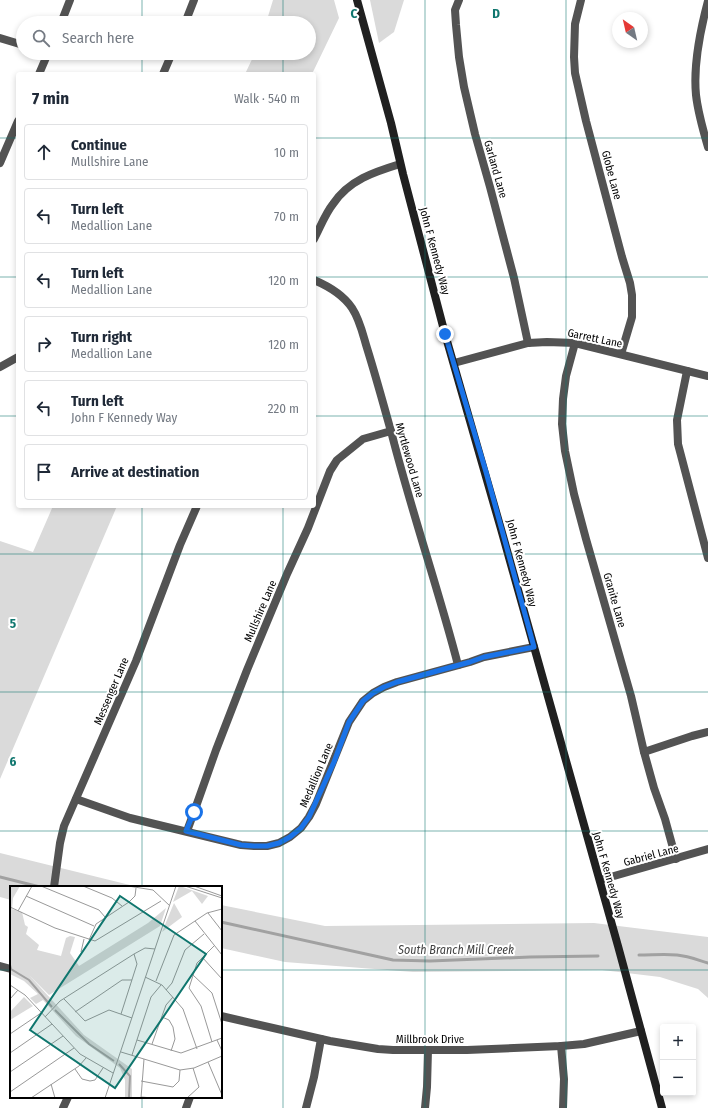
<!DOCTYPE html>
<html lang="en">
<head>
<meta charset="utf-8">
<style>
	:root { --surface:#fff; --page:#f2f2f3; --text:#1f2937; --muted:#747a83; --line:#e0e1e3 }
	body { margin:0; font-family:"Fira Sans Condensed",sans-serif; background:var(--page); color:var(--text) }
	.controls { position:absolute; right:12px; bottom:12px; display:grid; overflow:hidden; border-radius:4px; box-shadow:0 2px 6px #0003 }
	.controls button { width:36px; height:36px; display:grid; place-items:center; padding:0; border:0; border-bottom:1px solid var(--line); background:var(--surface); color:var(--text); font:20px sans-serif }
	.compass { position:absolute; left:612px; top:12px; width:36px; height:36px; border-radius:50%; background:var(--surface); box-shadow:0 2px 6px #0003; rotate:326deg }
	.stop { position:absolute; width:12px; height:12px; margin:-9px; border:3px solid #1a73e8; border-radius:50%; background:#fff }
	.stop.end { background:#1a73e8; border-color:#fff; box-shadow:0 1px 4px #0008 }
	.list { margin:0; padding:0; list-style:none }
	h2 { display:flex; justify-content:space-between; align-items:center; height:52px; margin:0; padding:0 16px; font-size:17px }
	h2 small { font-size:13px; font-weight:400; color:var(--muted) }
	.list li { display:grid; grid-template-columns:26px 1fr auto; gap:12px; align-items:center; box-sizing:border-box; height:56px; margin:0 8px 8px; padding:0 8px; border:1px solid var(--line); border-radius:4px }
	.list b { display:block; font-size:15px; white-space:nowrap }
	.list p { margin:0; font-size:13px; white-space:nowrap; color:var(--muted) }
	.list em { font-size:13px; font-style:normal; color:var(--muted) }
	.icon { flex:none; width:22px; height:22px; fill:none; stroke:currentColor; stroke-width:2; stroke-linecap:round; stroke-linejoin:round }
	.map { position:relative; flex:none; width:708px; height:1108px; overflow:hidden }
	.search { position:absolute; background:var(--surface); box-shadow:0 2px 6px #0003; left:16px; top:16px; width:300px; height:44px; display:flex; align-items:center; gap:10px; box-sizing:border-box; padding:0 14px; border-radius:22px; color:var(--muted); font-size:15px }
	.panel { position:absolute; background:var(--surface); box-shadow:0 2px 6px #0003; left:16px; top:72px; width:300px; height:436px; border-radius:4px }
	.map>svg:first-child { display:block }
	.green { fill:#dadada }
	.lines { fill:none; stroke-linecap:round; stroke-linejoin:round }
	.stream { stroke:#a1a1a1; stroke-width:3 }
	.street { stroke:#535353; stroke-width:8 }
	.secondary { stroke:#202020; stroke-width:8 }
	.route { stroke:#1a73e8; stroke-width:5 }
	.grid { fill:none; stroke:#0f766e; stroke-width:1; stroke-opacity:0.55 }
	.labels { text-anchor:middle; stroke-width:4; stroke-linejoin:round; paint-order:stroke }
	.street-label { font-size:11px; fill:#000; stroke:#fff }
	.water-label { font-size:12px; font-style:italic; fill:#424242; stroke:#fff }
	.inset-river { fill:none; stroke:#a1a1a1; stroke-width:2 }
	.inset-road { fill:none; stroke:#999; stroke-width:1 }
	.view { fill:#0f766e; fill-opacity:0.15; stroke:#0f766e; stroke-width:2 }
	.inset-edge { fill:none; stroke:#000; stroke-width:2 }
	.grid-label { font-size:13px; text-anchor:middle; font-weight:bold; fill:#0f766e; stroke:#fff; stroke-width:4; stroke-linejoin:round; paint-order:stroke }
</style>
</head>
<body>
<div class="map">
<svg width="708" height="1108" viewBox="0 0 708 1108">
	<rect width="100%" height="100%" fill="#fff"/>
	<g class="green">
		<polygon points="273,0 334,0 339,18 312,74 245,74 255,53 309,53 309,23 266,23"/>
		<polygon points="370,0 404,0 394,32 379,43"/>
		<polygon points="53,506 117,506 0,779 0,541 33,552"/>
		<polygon points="0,853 138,887 11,887 11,900 0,897"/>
		<polygon points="221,905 325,926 594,923 708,937 708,998 698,989 660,977 602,970 413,972 285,962 221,948"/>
	</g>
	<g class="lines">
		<g class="stream">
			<polyline points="0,877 40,887"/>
			<polyline points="221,922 393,960 430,961 530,957 598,956"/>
			<path d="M639,955C652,955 665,954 677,955C688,956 698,960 708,963"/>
		</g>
		<g class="street">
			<polyline points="459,0 455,10 456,25 459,57 464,87 475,134 490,187 514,278 528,343"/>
			<polyline points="581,0 575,24 574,57 575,73 586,121 622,257 630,283 632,295 632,317 621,354"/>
			<path d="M708,1C700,31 693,64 696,95C698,113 703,130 708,147"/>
			<polyline points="61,23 70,0"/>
			<polyline points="185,23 194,0"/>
			<polyline points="0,38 23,45"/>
			<polyline points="39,74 48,53"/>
			<polyline points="163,74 172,53"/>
			<polyline points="0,163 18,121"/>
			<path d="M314,239C320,228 325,214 333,204C349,180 374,172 400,164"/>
			<path d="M314,280C328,286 344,296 352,308C360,320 363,335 367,348C376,377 384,406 392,435C412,513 438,588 458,665"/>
			<polyline points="575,343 566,376 563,399 562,424 565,451 574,494 586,539 631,696 644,752 654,788 665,819 676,859"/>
			<polyline points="454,363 528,343 547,342 575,343 708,376"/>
			<polyline points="0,367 18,357"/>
			<polyline points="687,371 677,420 678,444 708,558"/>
			<polyline points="644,752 692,736 708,732"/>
			<polyline points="76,799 130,818 241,845 254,846 267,846 279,843 290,837 301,828 309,817 316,804 349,722 363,701 373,693 384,687 397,682 470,662 484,657 534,647"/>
			<polyline points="187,831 194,812 216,750 247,670 287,574 308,528 330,471 337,460 363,439 391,431"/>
			<polyline points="600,880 708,849"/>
			<polyline points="54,887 60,843 64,826 136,661 180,545 197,506"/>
			<polyline points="0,966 11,969"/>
			<polyline points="221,1016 330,1041 378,1049 393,1050 467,1050 561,1046 584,1044 641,1031"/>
			<polyline points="561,1046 564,1079 563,1108"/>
			<polyline points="63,1108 68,1097"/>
			<polyline points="186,1108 190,1097"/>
			<polyline points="306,1108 314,1077 321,1039"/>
			<polyline points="425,1108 427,1087 428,1050"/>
		</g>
		<polyline class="secondary" points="357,0 391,123 403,174 445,334 501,529 618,946 662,1108"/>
	</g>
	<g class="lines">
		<polyline class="route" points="194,812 186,831 241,845 254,846 267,846 279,843 290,837 301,828 309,817 334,762 349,722 363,701 373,693 384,687 397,682 470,662 484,657 534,647 486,472 445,334"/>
	</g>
	<path class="grid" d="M142,0V23M283,0V23M425,0V1108M566,0V1108M142,53V74M283,53V74M0,138H18M314,138H708M0,277H18M314,277H708M0,416H18M314,416H708M142,506V887M283,506V1108M0,554H708M0,692H708M0,831H708M0,970H11M221,970H708M142,1097V1108"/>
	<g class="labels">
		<g class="street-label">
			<text transform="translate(496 169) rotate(74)" y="4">Garland Lane</text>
			<text transform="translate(612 175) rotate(75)" y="4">Globe Lane</text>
			<text transform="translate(435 251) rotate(75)" y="4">John F Kennedy Way</text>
			<text transform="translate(595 338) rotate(12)" y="4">Garrett Lane</text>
			<text transform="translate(410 460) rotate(74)" y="4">Myrtlewood Lane</text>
			<text transform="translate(522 563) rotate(75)" y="4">John F Kennedy Way</text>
			<text transform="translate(615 600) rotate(74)" y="4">Granite Lane</text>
			<text transform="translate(260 611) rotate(-67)" y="4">Mullshire Lane</text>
			<text transform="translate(111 691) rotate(-67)" y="4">Messenger Lane</text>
			<text transform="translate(316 775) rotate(-67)" y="4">Medallion Lane</text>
			<text transform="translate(651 855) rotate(-15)" y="4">Gabriel Lane</text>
			<text transform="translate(609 875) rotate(74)" y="4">John F Kennedy Way</text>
			<text x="430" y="1043">Millbrook Drive</text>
		</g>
		<g class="water-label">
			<text x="456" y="954">South Branch Mill Creek</text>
		</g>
	</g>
	<g transform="translate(10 886)">
		<rect width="212" height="212" fill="#fff"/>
		<path d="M10,0L3,12L2,23L12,26L15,39L18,41L16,48L29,59L27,64L51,70L56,52L60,50L65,51L60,67L69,80L138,37L156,22L150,40L39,109L19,89L74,149L122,183V212H115V194L110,182L66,150L33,114L26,118L20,112L28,108L14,95L0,88V1ZM169,0H170L198,10L192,18L182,5L163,16ZM164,17L172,31L152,46ZM14,111L23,120L0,134V126Z" fill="#dadada"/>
		<path class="inset-river" d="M0,79L1,83L19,94L42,121M45,124L79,158L104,175M109,178L120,190L119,212"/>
		<path class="inset-road" d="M31,0L89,24L95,31M73,0L102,12L112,20M118,0L143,4L160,20M175,0L212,12M184,0L212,10M16,10L84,40M0,21L45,42L85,55L151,15M8,25L22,0M198,27L212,45M185,35L212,69M79,54L86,38L119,16L125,10L126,2M71,66L74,53M192,71L212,93M183,89L202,107L212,138M135,91L152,99L173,123L187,163M146,95L164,49L197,27L212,23M0,99L15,109L70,168L103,187M156,104L162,97L175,64L194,48M0,113L8,104M54,113L75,135L99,124L122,132M65,126L112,94H122M111,128L127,78L124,68M35,131L50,115L124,68L135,62L145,63M152,131L159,134L163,141L165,153L161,165M0,148L31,127M127,154L171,167L212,152M207,154L212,165M202,156L191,120L179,102L187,77L204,60M142,158L156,119L163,111M111,166L170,184L184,182L212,170M0,167L42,138M122,169L141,111L151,99M198,176L212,209M65,183L72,193L80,195L85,194L93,182M0,186L53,150M131,195L163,201L169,195L170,184M41,198L45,212M0,206L64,162M131,211L143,212M21,212L69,180L76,172M95,212L166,0M131,212L134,173M177,212L189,201L183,182"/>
		<path class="view" d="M110,10L196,68L105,202L20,144Z"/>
		<rect width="212" height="212" class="inset-edge"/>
	</g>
	<g class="grid-label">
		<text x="354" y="18">C</text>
		<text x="496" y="18">D</text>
		<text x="13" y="628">5</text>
		<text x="13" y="766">6</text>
	</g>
</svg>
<div class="controls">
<button>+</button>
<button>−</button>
</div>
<svg class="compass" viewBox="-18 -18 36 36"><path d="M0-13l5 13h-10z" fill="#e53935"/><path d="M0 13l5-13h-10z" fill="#747a83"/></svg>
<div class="stop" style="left:194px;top:812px"></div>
<div class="stop end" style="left:445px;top:334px"></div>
<div class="search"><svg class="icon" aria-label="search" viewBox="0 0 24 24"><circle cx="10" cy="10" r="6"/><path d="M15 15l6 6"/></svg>Search here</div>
<section class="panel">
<h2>7 min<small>Walk · 540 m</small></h2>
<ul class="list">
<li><svg class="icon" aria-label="ahead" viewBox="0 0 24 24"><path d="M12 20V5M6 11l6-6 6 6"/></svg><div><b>Continue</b><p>Mullshire Lane</p></div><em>10 m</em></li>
<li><svg class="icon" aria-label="left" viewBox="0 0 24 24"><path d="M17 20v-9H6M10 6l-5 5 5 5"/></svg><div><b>Turn left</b><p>Medallion Lane</p></div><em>70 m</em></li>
<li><svg class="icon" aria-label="left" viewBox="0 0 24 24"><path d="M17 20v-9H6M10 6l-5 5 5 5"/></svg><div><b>Turn left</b><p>Medallion Lane</p></div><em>120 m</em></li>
<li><svg class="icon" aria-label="right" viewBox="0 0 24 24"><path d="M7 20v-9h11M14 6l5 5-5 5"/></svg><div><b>Turn right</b><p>Medallion Lane</p></div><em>120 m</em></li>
<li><svg class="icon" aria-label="left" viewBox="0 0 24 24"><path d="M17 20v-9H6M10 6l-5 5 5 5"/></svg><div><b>Turn left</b><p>John F Kennedy Way</p></div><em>220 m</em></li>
<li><svg class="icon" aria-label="arrive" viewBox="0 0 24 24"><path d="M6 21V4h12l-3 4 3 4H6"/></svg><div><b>Arrive at destination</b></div></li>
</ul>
</section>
</div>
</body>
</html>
